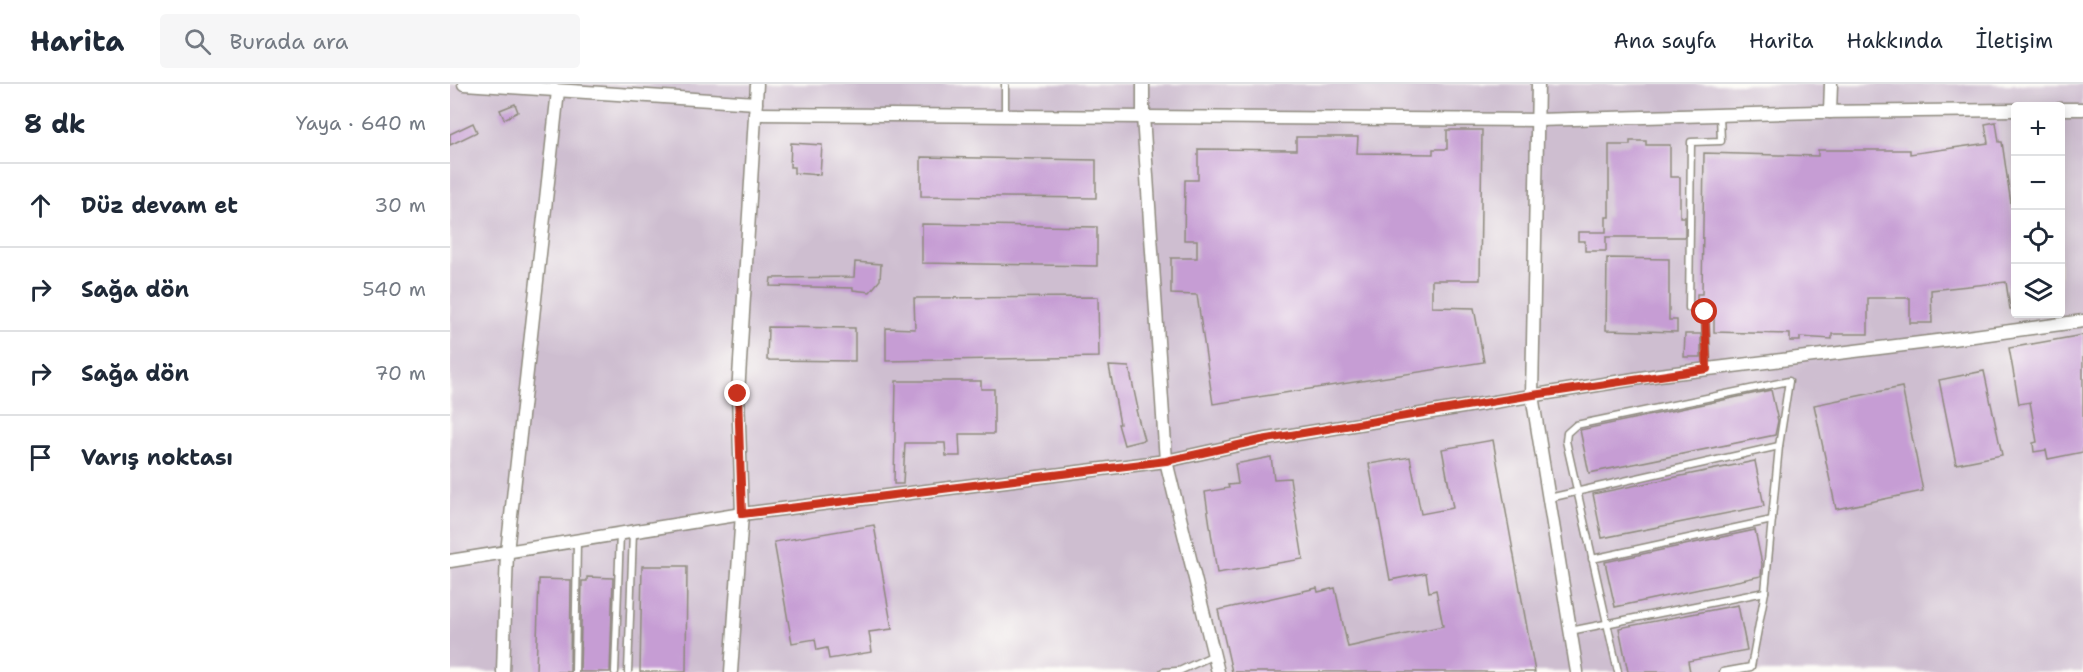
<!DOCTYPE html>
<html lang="tr">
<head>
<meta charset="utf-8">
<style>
	:root { --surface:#fff; --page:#f6f6f7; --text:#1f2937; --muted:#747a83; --line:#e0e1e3 }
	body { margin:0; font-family:"Shantell Sans",sans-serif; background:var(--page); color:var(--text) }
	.controls { position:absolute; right:18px; top:18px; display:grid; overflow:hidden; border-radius:6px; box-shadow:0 3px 15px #0003 }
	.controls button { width:54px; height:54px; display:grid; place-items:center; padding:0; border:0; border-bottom:2px solid var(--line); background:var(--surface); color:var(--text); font:30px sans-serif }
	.stop { position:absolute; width:18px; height:18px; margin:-14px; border:4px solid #c8321e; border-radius:50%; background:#fff }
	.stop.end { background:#c8321e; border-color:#fff; box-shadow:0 2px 6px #0008 }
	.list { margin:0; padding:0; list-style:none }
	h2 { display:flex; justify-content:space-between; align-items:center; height:78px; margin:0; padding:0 24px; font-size:26px }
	h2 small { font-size:20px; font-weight:400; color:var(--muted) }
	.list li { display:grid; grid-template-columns:39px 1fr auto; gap:18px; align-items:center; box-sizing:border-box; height:84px; padding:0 24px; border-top:2px solid var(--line) }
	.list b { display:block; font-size:22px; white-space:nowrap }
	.list em { font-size:20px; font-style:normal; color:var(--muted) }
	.icon { flex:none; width:33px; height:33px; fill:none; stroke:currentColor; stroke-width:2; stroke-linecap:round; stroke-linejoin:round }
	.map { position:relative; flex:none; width:1633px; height:588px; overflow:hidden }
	header { display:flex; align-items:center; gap:36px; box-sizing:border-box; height:84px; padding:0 30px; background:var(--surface); border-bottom:2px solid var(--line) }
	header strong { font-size:28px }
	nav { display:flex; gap:33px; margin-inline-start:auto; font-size:21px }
	.search { width:420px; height:54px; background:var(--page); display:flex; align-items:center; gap:15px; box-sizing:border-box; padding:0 21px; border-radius:6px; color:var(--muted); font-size:22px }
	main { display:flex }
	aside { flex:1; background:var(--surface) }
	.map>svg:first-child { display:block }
	.industrial { fill:#cebed0; fill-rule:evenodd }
	.building { fill:#c69dd4 }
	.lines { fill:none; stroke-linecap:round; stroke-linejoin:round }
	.lane-casing { stroke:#8e8a7e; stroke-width:9 }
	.street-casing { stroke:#8e8a7e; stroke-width:15 }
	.lane { stroke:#fff; stroke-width:6 }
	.street { stroke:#fff; stroke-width:12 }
	.route { stroke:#c8321e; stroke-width:8 }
</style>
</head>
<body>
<header>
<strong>Harita</strong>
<div class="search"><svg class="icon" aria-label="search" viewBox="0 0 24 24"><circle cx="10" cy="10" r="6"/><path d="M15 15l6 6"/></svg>Burada ara</div>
<nav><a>Ana sayfa</a><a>Harita</a><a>Hakkında</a><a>İletişim</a></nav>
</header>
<main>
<aside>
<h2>8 dk<small>Yaya · 640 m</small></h2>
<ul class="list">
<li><svg class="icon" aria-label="ahead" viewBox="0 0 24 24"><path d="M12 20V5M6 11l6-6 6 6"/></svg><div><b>Düz devam et</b></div><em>30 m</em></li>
<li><svg class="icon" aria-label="right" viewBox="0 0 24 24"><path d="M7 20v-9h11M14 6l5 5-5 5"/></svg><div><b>Sağa dön</b></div><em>540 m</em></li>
<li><svg class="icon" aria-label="right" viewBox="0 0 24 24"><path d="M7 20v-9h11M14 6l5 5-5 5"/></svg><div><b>Sağa dön</b></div><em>70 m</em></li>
<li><svg class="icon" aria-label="arrive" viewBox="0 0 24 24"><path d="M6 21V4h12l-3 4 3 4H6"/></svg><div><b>Varış noktası</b></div></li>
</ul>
</aside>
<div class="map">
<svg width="1633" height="588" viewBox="0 0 1633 588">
	<rect width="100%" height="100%" fill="#fdfcf7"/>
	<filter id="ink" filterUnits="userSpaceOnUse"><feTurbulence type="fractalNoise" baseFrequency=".0167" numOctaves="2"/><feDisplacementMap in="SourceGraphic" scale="12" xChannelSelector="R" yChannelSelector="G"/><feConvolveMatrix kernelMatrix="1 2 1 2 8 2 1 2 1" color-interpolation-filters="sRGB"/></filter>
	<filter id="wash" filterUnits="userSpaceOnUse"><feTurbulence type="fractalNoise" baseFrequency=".008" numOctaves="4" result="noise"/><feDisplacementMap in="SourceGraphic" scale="24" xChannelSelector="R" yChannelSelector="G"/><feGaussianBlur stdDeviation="1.35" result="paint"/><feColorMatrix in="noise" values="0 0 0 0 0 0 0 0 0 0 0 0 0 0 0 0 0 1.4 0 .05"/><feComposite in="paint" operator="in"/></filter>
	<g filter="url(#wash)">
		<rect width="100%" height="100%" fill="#f1ead1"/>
		<path class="industrial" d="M0,0H1633V588H0ZM1566,22H1610V230H1566Z"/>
		<g id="blocks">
			<g class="building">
				<polygon points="65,20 68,28 54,35 50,26"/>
				<polygon points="1546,38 1549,58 1552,58 1566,154 1566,225 1560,225 1556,198 1481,206 1482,239 1460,239 1460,214 1418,214 1418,250 1382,250 1382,255 1350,253 1350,257 1340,257 1340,250 1264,248 1264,225 1247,221 1247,210 1252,210 1254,69 1368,72 1368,66 1460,66 1460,70 1538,59 1535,40"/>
				<polygon points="23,39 27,48 0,61 0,50"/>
				<polygon points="997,46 1032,46 1030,196 982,196 982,223 1024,224 1034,278 763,320 747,211 721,210 721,174 747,174 747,156 734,156 735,96 748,96 748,65 846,66 846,53 908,53 907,69 983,70 983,65 997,65"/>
				<polygon points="1180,57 1196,57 1196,61 1220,61 1220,93 1230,93 1230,133 1235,133 1235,153 1156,153 1156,167 1135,167 1135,157 1128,157 1128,148 1156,148 1156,133 1159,133 1159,61 1180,61"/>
				<polygon points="341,59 372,61 370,91 344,89 344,83 340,83"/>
				<polygon points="471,73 646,76 646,114 471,112"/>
				<polygon points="472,140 647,143 647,182 472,179"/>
				<polygon points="1157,174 1219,175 1219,236 1227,236 1227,248 1156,246"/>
				<polygon points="405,178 431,180 430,196 420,208 403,206 403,204 320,202 321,194 404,193"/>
				<polygon points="648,213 649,273 436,277 436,244 465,245 464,214"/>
				<polygon points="318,243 405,244 405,277 317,276"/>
				<polygon points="1235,250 1251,250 1251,273 1234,273"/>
				<polygon points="1633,251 1633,368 1598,375 1596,366 1584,368 1583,359 1587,358 1580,318 1569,320 1559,264"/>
				<polygon points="659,282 679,283 688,325 686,326 694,356 674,361 668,340 670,340"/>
				<polygon points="1534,287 1552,371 1506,380 1489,296"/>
				<polygon points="446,297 531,297 531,305 544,305 544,350 509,350 510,372 496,372 495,359 455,359 453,400 444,400"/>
				<polygon points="1452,303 1473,407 1386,425 1364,321"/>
				<polygon points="1321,306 1328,337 1325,351 1139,389 1130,346"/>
				<polygon points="1043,356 1085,588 782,588 768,526 867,504 868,508 885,504 898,563 993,542 986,506 979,508 976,489 940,496 919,380 960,373 971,430 1003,424 992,365"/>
				<polygon points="821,373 824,395 840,394 853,475 767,489 755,408 779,404 778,401 788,400 785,380"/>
				<polygon points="1305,377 1314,422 1152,454 1143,410"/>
				<polygon points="424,441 442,545 419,548 422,568 379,575 377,564 367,566 365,555 342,559 324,458"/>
				<polygon points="1305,446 1312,480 1311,492 1165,523 1155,478"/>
				<polygon points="192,482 237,482 236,588 190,588"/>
				<polygon points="137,493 163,494 160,588 130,588 132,497 137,497"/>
				<polygon points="89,495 121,496 120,588 86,588"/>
				<polygon points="1288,521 1297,566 1238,577 1240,588 1178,588 1169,544"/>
			</g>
		</g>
	</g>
	<g filter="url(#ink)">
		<use href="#blocks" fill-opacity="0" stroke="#8e8a7e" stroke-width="1.5"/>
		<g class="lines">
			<defs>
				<g id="lane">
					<polyline points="555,0 555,31"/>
					<polyline points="1257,286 1255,228 1239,224 1241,58 1271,57 1270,31"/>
					<polyline points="1099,414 1329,362"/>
					<polyline points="1142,475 1322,436"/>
					<polyline points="1120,547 1315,508"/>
					<polyline points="125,588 127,457"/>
					<polyline points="165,588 170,449"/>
					<polyline points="178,588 183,448"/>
					<polyline points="713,588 727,587"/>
					<polyline points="727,588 764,571"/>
					<polyline points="1168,588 1116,357 1117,349 1126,341 1339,297 1329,362 1315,508 1301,583 1273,588"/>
				</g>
				<g id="street">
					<polyline points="14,0 306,19"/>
					<polyline points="693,0 693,32 716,377 768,588"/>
					<polyline points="1088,0 1082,311 1127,588"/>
					<polyline points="1610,25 1633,25"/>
					<polyline points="1380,28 1381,0"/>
					<polyline points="305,30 1087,36 1368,28 1566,26"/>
					<polyline points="0,477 292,430 716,377 811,356 1209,291 1495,256 1633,237"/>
					<polyline points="53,588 57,468 108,7"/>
					<polyline points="281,588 292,430 288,310 307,0"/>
				</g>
			</defs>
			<use href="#lane" class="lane-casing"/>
			<use href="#street" class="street-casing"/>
			<use href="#lane" class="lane"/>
			<use href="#street" class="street"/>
		</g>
	</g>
	<g class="lines" filter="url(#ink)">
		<polyline class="route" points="288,310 292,430 716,377 811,356 1083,311 1257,285 1255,228"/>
	</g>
</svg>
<div class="controls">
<button>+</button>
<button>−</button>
<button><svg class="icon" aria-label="locate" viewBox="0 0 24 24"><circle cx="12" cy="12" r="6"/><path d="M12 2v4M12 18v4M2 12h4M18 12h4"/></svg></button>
<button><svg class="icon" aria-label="layers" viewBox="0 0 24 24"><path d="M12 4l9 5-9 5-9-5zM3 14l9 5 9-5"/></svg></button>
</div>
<div class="stop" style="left:1255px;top:228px"></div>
<div class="stop end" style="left:288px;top:310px"></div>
</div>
</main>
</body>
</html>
